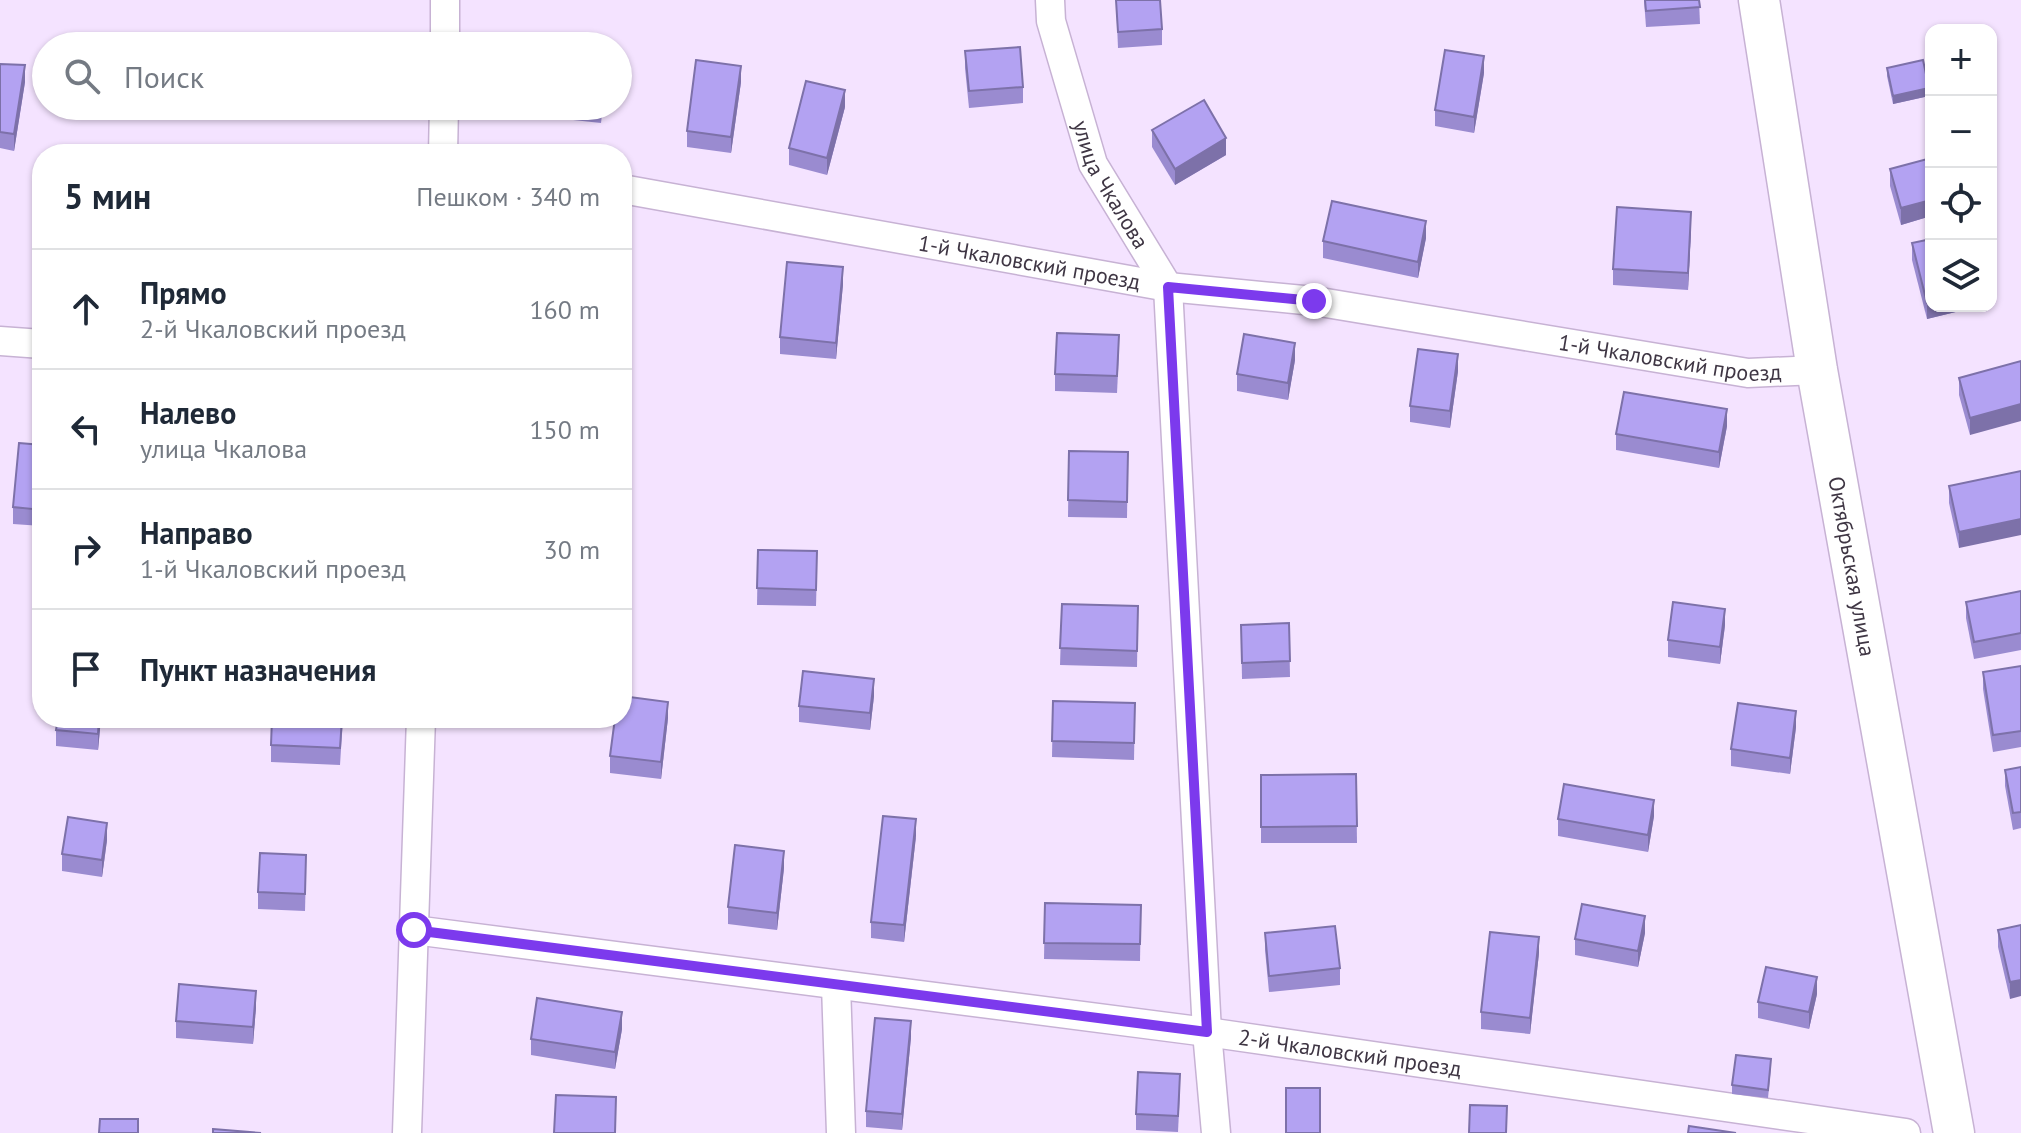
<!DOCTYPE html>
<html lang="ru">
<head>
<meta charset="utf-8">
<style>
	:root { --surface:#fff; --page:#f6f6f7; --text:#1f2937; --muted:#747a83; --line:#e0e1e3 }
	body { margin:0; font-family:"PT Sans",sans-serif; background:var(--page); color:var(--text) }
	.controls { position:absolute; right:24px; top:24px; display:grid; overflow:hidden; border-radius:16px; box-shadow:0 2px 6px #0004 }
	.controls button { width:72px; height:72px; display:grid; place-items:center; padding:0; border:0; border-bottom:2px solid var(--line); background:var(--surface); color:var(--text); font:40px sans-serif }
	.stop { position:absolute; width:24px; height:24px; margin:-18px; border:6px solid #7c3aed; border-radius:50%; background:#fff }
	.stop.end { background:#7c3aed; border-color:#fff; box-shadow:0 2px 8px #0008 }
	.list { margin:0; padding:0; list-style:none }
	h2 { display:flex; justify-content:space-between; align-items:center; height:104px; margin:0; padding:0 32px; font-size:34px }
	h2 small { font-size:26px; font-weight:400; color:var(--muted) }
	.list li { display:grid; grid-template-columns:52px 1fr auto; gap:24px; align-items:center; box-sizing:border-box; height:120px; padding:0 32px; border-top:2px solid var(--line) }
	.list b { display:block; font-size:30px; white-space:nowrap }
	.list p { margin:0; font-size:26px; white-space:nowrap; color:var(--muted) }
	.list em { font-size:26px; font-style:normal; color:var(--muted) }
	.icon { flex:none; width:44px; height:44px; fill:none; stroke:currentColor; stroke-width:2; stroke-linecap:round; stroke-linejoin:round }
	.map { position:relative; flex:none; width:2021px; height:1133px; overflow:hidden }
	.search { position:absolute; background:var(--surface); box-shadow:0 2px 6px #0004; left:32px; top:32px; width:600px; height:88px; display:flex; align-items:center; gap:20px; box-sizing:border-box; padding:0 28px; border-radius:44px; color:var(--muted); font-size:30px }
	.panel { position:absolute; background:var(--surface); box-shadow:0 2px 6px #0004; left:32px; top:144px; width:600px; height:584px; border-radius:32px }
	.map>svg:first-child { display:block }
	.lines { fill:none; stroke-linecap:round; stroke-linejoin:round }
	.street-casing { stroke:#c7b2d4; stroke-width:31 }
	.secondary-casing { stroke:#c7b2d4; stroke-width:43 }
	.street { stroke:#fff; stroke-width:28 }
	.secondary { stroke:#fff; stroke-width:40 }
	.wall { fill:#9a8bd0 }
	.shaded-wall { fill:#7d71a9 }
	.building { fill:#b3a2f2; stroke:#7d71a9; stroke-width:2 }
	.route { stroke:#7c3aed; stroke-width:10 }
	.labels { text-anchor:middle; stroke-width:8; stroke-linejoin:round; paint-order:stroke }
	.street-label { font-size:22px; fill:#3f3644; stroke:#faf6fd }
</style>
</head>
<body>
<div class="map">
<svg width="2021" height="1133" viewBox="0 0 2021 1133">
	<rect width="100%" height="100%" fill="#f4e3ff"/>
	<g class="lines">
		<defs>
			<g id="street">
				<path id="s1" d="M1050,0L1051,21L1093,164L1168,287L1207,1032L1216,1133"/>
				<polyline points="445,46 445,0"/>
				<polyline points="443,154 444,106"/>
				<path id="s2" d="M622,189L1168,287L1314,301L1748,373L1817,370"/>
				<polyline points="0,341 42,344"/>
				<path id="s3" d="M414,930L1207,1032L1906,1133"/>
				<polyline points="836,985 841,1133"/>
				<polyline points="407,1133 421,718"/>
			</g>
			<g id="secondary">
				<path id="s4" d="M1759,0L1817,370L1954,1133"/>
			</g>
		</defs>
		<use href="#street" class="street-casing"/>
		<use href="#secondary" class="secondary-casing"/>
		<use href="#street" class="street"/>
		<use href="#secondary" class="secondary"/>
	</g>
	<g class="wall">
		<polygon points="1116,0 1162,29 1162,45 1118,48"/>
		<polygon points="1644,0 1699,0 1700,24 1646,27"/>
		<polygon points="965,51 1023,87 1023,103 969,108 965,68"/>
		<polygon points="0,64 25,82 14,151 0,148"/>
		<polygon points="1887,68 1929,96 1893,104 1887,76"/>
		<polygon points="1484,73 1474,133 1435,126 1435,110"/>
		<polygon points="741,82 731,153 687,147 687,131"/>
		<polygon points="344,106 372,106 372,109"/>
		<polygon points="536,106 603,106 601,123 536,116"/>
		<polygon points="845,107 827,175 789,165 789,148"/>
		<polygon points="1152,130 1226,155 1175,185 1152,147"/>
		<polygon points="1931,158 1931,216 1901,225 1890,186 1890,169"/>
		<polygon points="1691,229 1688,290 1613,285 1613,269"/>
		<polygon points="1426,238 1418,278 1323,258 1323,241"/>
		<polygon points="1912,243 1980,306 1927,319 1912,260"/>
		<polygon points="843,284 836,359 780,354 780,337"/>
		<polygon points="1119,352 1117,393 1055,391 1055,374"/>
		<polygon points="1295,360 1288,400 1237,391 1237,374"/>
		<polygon points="2021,361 1970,435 1959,395 1959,378"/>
		<polygon points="1458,371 1450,428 1410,422 1410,406"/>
		<polygon points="1727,426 1719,468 1616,450 1616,434"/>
		<polygon points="42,445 42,526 13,524 13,507"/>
		<polygon points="1069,451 1128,452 1127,518 1068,517"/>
		<polygon points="622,468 629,485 627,534 622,534"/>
		<polygon points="2021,471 1959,548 1949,503 1949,486"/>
		<polygon points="758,550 817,568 816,606 757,605"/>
		<polygon points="2021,591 2021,650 1974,659 1966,618 1966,602"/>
		<polygon points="1062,604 1138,606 1137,667 1060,665"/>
		<polygon points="1289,623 1290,677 1242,679 1241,625"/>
		<polygon points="1725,625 1720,664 1668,657 1668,640"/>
		<polygon points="2021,666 2021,747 1993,752 1983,689 1983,672"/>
		<polygon points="874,696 870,730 799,722 799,706"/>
		<polygon points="1053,701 1135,703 1134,760 1052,757"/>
		<polygon points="101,718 98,750 56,746 56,730"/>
		<polygon points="343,718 340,765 271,762 271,745"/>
		<polygon points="668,718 661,779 610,773 610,756"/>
		<polygon points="1796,727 1790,774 1731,766 1731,749"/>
		<polygon points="2021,767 2021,828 2013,830 2005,786 2005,770"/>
		<polygon points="1356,774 1357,843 1261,843 1261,775"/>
		<polygon points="1654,816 1648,852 1558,836 1558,819"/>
		<polygon points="916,836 904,942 871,938 871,922"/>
		<polygon points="107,840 102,877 62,871 62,854"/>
		<polygon points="784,868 777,930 728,924 728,907"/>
		<polygon points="306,871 305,911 258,909 258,892"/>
		<polygon points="1045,903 1141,905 1140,961 1044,959"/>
		<polygon points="2021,925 2010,999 1998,947 1998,930"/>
		<polygon points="1265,933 1340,968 1340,985 1269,992 1265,950"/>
		<polygon points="1645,933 1638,967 1575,955 1575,939"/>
		<polygon points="1539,953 1530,1034 1481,1029 1481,1012"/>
		<polygon points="1817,994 1809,1029 1758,1018 1758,1002"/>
		<polygon points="256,1007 253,1044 176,1038 176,1021"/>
		<polygon points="622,1029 615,1069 531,1055 531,1039"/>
		<polygon points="911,1037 902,1130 866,1127 866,1111"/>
		<polygon points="1771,1067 1768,1098 1732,1094 1732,1085"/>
		<polygon points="1180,1091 1178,1132 1136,1130 1136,1114"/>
	</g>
	<g class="shaded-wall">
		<polygon points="1484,56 1484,73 1474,133 1474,117"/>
		<polygon points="25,65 25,82 14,151 14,134"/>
		<polygon points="741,66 741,82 731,153 731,137"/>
		<polygon points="1929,88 1929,96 1893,104 1893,96"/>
		<polygon points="845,90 845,107 827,175 827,158"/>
		<polygon points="1226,138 1226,155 1175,185 1175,169"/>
		<polygon points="1931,200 1931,216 1901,225 1901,208"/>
		<polygon points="1691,212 1691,229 1688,290 1688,273"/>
		<polygon points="1426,221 1426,238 1418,278 1418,262"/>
		<polygon points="843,267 843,284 836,359 836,343"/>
		<polygon points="1931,302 1931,306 1980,306 1927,319 1927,303"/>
		<polygon points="1295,343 1295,360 1288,400 1288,383"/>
		<polygon points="1458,354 1458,371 1450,428 1450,411"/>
		<polygon points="2021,404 2021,421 1970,435 1970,418"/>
		<polygon points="1727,409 1727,426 1719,468 1719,452"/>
		<polygon points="2021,519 2021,535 1959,548 1959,532"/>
		<polygon points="1725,609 1725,625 1720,664 1720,647"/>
		<polygon points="874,679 874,696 870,730 870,713"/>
		<polygon points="668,702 668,718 661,779 661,762"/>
		<polygon points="1796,711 1796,727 1790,774 1790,758"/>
		<polygon points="99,718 101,718 98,750 98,734"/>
		<polygon points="1654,800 1654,816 1648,852 1648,835"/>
		<polygon points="916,819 916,836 904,942 904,925"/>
		<polygon points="107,823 107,840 102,877 102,860"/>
		<polygon points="784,851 784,868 777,930 777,913"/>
		<polygon points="1645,916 1645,933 1638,967 1638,951"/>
		<polygon points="1539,937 1539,953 1530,1034 1530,1018"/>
		<polygon points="1817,977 1817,994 1809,1029 1809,1012"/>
		<polygon points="2021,980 2021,996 2010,999 2010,982"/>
		<polygon points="256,991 256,1007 253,1044 253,1027"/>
		<polygon points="622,1012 622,1029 615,1069 615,1052"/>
		<polygon points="911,1021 911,1037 902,1130 902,1114"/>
	</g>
	<g class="building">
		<polygon points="1116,0 1160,0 1162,29 1118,32"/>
		<polygon points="1645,0 1699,0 1700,7 1646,11"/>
		<polygon points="301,37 377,45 377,46 300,46"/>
		<polygon points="1020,47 1023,87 969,91 965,51"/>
		<polygon points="1445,50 1484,56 1474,117 1435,110"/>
		<polygon points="696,60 741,66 731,137 687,131"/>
		<polygon points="1923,60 1929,88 1893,96 1887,68"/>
		<polygon points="0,64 25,65 14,134 0,132"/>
		<polygon points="806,81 845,90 827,158 789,148"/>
		<polygon points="1204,100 1226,138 1175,169 1152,130"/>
		<polygon points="1931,158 1931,200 1901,208 1890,169"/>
		<polygon points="1332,201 1426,221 1418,262 1323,241"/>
		<polygon points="1617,207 1691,212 1688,273 1613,269"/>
		<polygon points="1931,239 1931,302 1927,303 1912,243"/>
		<polygon points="787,262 843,267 836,343 780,337"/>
		<polygon points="1057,333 1119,335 1117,376 1055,374"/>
		<polygon points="1244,334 1295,343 1288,383 1237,374"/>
		<polygon points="1418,349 1458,354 1450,411 1410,406"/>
		<polygon points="2021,361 2021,404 1970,418 1959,378"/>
		<polygon points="1624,392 1727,409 1719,452 1616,434"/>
		<polygon points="19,443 42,445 42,510 13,507"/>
		<polygon points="1069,451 1128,452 1127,502 1068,500"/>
		<polygon points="622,468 629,468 627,518 622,517"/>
		<polygon points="2021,471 2021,519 1959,532 1949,486"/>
		<polygon points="758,550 817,551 816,590 757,588"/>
		<polygon points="2021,591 2021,633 1974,642 1966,602"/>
		<polygon points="1673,602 1725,609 1720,647 1668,640"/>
		<polygon points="1062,604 1138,606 1137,651 1060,648"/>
		<polygon points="1289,623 1290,661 1242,663 1241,625"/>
		<polygon points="2021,666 2021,731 1993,735 1983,672"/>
		<polygon points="803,671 874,679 870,713 799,706"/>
		<polygon points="622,696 668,702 661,762 610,756 615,718 622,718"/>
		<polygon points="1053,701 1135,703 1134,743 1052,741"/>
		<polygon points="1738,703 1796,711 1790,758 1731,749"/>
		<polygon points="58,718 99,718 98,734 56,730"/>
		<polygon points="272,718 342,718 340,748 271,745"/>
		<polygon points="2021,767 2021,812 2013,813 2005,770"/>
		<polygon points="1356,774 1357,826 1261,827 1261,775"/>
		<polygon points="1564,784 1654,800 1648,835 1558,819"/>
		<polygon points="883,816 916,819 904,925 871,922"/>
		<polygon points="68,817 107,823 102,860 62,854"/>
		<polygon points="735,845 784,851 777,913 728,907"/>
		<polygon points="260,853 306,855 305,894 258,892"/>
		<polygon points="1045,903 1141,905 1140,944 1044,943"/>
		<polygon points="1582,904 1645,916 1638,951 1575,939"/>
		<polygon points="2021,925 2021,980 2010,982 1998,930"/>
		<polygon points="1335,926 1340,968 1269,976 1265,933"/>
		<polygon points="1490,932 1539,937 1530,1018 1481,1012"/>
		<polygon points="1766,967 1817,977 1809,1012 1758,1002"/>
		<polygon points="179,984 256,991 253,1027 176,1021"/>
		<polygon points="537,998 622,1012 615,1052 531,1039"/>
		<polygon points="875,1018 911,1021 902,1114 866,1111"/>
		<polygon points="1736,1055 1771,1059 1768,1090 1732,1085"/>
		<polygon points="1138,1072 1180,1074 1178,1116 1136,1114"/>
		<rect x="1286" y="1088" width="34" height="45"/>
		<polygon points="556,1095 616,1097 615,1133 554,1133"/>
		<polygon points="1470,1105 1507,1106 1506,1133 1469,1133"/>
		<polygon points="100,1119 138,1119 138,1133 99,1133"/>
		<polygon points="1689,1126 1736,1133 1688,1133"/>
		<polygon points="213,1129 261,1133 213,1133"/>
	</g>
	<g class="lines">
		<polyline class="route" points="414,930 1207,1032 1168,287 1314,301"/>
	</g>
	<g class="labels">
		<g class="street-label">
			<text dy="8" stroke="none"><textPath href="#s1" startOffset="196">улица Чкалова</textPath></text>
			<text dy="8" stroke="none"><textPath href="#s2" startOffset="414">1-й Чкаловский проезд</textPath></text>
			<text dy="8" stroke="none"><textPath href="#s2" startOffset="1062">1-й Чкаловский проезд</textPath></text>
			<text dy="8" stroke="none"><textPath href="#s4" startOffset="574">Октябрьская улица</textPath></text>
			<text dy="8" stroke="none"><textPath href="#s3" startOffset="944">2-й Чкаловский проезд</textPath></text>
		</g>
	</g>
</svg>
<div class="controls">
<button>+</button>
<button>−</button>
<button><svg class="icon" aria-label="locate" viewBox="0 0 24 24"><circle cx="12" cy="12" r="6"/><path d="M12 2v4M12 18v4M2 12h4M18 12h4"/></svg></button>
<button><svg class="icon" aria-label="layers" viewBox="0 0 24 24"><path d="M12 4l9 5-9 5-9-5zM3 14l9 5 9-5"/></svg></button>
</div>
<div class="stop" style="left:414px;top:930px"></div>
<div class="stop end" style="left:1314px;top:301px"></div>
<div class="search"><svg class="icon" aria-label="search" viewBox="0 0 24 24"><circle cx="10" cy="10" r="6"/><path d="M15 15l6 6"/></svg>Поиск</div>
<section class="panel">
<h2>5 мин<small>Пешком · 340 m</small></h2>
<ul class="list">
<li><svg class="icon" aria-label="ahead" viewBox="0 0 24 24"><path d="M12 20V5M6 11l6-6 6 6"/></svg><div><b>Прямо</b><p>2-й Чкаловский проезд</p></div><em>160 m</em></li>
<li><svg class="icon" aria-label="left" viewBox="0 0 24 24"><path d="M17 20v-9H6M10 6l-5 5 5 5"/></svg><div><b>Налево</b><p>улица Чкалова</p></div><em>150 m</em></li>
<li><svg class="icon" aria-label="right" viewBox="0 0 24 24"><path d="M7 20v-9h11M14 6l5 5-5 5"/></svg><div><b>Направо</b><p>1-й Чкаловский проезд</p></div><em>30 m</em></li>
<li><svg class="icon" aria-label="arrive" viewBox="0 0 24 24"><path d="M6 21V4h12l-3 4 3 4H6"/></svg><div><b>Пункт назначения</b></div></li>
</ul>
</section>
</div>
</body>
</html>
